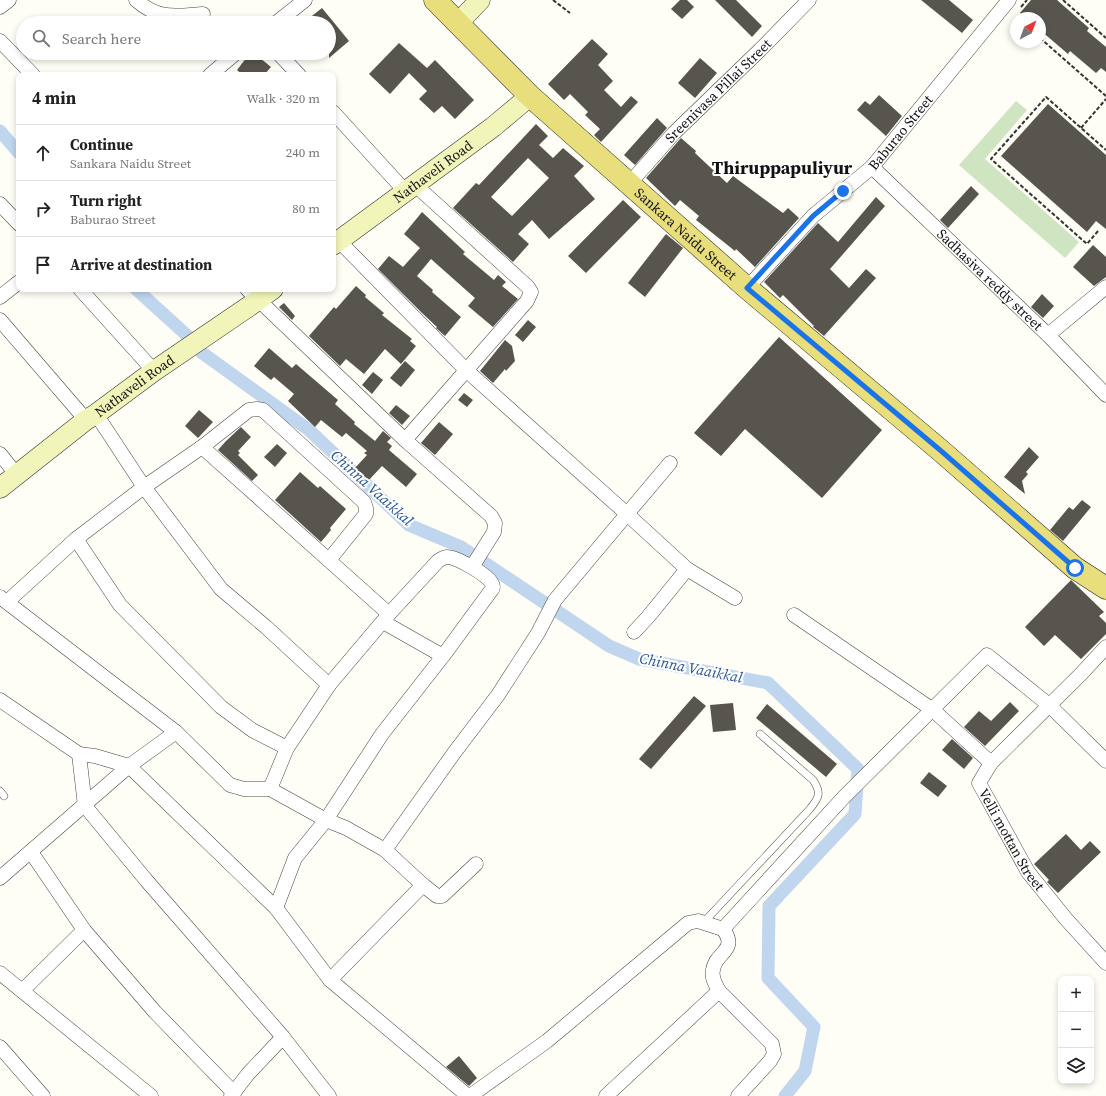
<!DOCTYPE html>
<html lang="en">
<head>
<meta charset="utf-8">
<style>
	:root { --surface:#fff; --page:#f2f2f2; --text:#222; --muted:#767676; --line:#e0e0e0 }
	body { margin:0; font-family:"Source Serif 4",serif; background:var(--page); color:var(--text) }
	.controls { position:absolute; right:12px; bottom:12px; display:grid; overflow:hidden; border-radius:8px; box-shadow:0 2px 6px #0003 }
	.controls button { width:36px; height:36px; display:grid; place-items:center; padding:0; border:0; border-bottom:1px solid var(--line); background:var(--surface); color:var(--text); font:20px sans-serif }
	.compass { position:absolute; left:1010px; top:12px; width:36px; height:36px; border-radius:50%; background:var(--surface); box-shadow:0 2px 6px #0003; rotate:41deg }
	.stop { position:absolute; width:12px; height:12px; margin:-9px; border:3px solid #1a73e8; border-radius:50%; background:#fff }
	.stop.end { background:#1a73e8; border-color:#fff; box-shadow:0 1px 4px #0008 }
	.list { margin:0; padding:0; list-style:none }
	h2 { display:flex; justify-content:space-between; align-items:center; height:52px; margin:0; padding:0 16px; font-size:17px }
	h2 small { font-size:13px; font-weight:400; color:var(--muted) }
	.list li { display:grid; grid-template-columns:26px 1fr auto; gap:12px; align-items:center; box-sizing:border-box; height:56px; padding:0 16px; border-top:1px solid var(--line) }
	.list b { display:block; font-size:15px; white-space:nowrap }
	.list p { margin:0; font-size:13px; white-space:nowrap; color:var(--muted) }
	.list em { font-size:13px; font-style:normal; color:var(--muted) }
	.icon { flex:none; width:22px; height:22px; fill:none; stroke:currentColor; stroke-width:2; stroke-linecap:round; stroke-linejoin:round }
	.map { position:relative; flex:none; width:1106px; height:1096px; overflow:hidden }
	.search { position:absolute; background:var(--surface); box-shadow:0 2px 6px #0003; left:16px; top:16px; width:320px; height:44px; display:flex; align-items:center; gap:10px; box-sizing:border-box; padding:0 14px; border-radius:22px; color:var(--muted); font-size:15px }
	.panel { position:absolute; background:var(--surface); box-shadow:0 2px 6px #0003; left:16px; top:72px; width:320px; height:220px; border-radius:8px }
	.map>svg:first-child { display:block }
	.green { fill:#cfe5c2 }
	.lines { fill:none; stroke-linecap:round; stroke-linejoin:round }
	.canal { stroke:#c0d6ef; stroke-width:13 }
	.building { fill:#58544e; fill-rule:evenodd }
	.lane-casing { stroke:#444; stroke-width:8 }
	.street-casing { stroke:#444; stroke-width:15 }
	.secondary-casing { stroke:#333; stroke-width:21 }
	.primary-casing { stroke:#222; stroke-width:23 }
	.path { stroke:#333; stroke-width:2; stroke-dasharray:4 2; stroke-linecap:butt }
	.lane { stroke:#fff; stroke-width:7 }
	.street { stroke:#fff; stroke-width:14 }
	.secondary { stroke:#f2f5b9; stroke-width:20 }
	.primary { stroke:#e8de7c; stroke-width:22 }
	.route { stroke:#1a73e8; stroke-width:5 }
	.labels { text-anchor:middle; stroke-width:4; stroke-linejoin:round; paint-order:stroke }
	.street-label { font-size:14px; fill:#111; stroke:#fff }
	.water-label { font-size:15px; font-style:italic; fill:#285494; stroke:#fff }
	.district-label { font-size:18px; font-weight:bold; fill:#111; stroke:#fff }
</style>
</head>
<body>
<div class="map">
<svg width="1106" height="1096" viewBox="0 0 1106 1096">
	<rect width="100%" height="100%" fill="#fefdf6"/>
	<polygon class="green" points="1016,101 1027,110 985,159 1079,242 1065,258 959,165"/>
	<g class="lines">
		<g class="canal">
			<polyline points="0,131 19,153"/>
			<polyline points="136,289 191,339"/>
			<polyline points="201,352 309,430 409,525 461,547 609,646 639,659 768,683 858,769 855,814 769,906 768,978 814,1027 805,1071 785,1096"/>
		</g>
	</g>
	<g class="building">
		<polygon points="680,0 687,0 694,7 682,19 671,9"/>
		<polygon points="715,0 736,0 762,26 752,37"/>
		<polygon points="921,0 949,0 973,20 962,33"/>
		<polygon points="1031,0 1057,0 1089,28 1087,31 1106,47 1106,72 1101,68 1096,73 1070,51 1068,54 1040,30 1040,18 1026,18 1020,13"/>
		<polygon points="322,8 349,41 329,58 329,23 303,23"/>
		<polygon points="592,39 608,54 598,65 613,81 604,90 621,107 631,96 638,102 601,142 594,135 600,129 585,115 588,112 570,94 564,100 548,84"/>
		<polygon points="399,43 427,68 435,60 474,100 455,119 442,106 434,113 419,99 427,91 409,73 390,94 369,74"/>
		<polygon points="250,53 254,53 271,67 264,75 243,75 237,70"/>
		<polygon points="290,53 306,53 297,60"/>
		<polygon points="700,58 717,73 695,98 678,83"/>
		<polygon points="879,95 902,116 886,136 857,110 865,101 870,105"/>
		<polygon points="1048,104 1106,155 1106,229 1096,221 1087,232 1001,156"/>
		<polygon points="657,118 667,128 635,165 624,155"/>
		<path d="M536,124L548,136L539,145L553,158L563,148L584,166L574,176L595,199L549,239L532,220L518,234L529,244L513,262L453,208L476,183L479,185ZM528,158L549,178L512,216L491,197Z"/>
		<polygon points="681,138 696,151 695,153 727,183 733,176 783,213 788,208 799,218 755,267 736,249 735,251 696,220 699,216 680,200 675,206 646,178"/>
		<polygon points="971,186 979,194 948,228 940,220"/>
		<polygon points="876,197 885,206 830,269 849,288 866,269 876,278 824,336 813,327 814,326 783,295 780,298 764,282 818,223 838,242"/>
		<polygon points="623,200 641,217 586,273 568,256"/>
		<polygon points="422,212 465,252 463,254 494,280 498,275 506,282 502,286 518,299 493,327 468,306 475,298 431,259 417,276 433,290 432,292 461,317 445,336 436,328 437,327 422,313 378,269 389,256 403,267 420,248 404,234"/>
		<polygon points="666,234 683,248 645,297 628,283"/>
		<polygon points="1093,245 1106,257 1106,277 1094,286 1073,267"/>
		<polygon points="356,286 366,295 365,297 384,313 382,315 412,339 410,341 416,346 401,364 385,349 364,374 346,359 340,366 309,336 334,307 336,309"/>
		<polygon points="1042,294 1054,306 1043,318 1031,307"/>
		<polygon points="284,303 295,316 292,320 279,307"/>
		<polygon points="528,320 536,327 523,342 515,335"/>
		<polygon points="779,337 882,430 822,498 745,429 721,456 694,433"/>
		<polygon points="505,340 512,346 515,361 506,371 505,369 493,383 480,371"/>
		<polygon points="269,348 292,368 296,364 338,400 335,404 355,422 354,424 375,441 383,431 391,438 387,442 392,446 389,450 417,474 406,487 382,466 369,480 355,468 367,455 364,453 367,451 346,433 342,437 321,420 315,427 288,401 294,394 274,377 271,380 254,366"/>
		<polygon points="405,361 415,370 401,387 390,378"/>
		<polygon points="373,372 383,380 372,394 362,385"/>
		<polygon points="464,393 473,400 467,407 458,400"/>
		<polygon points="396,405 410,416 402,425 389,413"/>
		<polygon points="199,410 213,422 198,438 185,426"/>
		<polygon points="439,422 453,434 435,455 421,443"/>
		<polygon points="241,427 251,437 238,451 240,453 238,455 258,475 252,481 218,450 226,441"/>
		<polygon points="277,444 287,453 275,467 264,457"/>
		<polygon points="1029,447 1039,457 1026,472 1028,474 1022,481 1025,494 1004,477"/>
		<polygon points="300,472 318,488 320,486 346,509 330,528 331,530 321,542 275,500"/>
		<polygon points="1082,500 1091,507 1063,541 1050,530 1069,507 1073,510"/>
		<polygon points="1071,580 1104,612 1099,616 1106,623 1106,634 1081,659 1055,635 1044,646 1025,627"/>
		<polygon points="694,696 706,706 651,769 639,759"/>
		<polygon points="1010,702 1019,711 985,746 964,727 979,711 991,721"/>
		<polygon points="733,703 736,730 713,732 710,705"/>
		<polygon points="767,704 837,764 826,777 756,718"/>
		<polygon points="952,739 973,758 964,769 942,750"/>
		<polygon points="929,772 947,786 938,797 920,783"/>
		<polygon points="1066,834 1081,850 1090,841 1101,852 1058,893 1047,882 1049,880 1034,864"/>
		<polygon points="459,1056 477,1078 469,1086 446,1067"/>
	</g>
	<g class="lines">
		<defs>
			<g id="lane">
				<polyline points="0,791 4,796"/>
				<path d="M703,923L809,810C819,798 822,793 813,780L760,734"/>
			</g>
			<g id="street">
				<path d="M136,0C159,20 174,16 203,14"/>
				<polyline points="0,7 9,0"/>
				<polyline points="276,23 305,0"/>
				<polyline points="0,41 33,75"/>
				<polyline points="278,53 299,75"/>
				<polyline points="210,75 236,53"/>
				<polyline points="333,112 405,191"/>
				<path id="s1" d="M872,167L1048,335L1106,395"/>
				<path id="s2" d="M629,184L674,133L760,50L809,0"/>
				<polyline points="0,204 19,224"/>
				<polyline points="339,241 467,371 627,514 670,463"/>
				<path id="s3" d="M747,288L813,216L872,167L1009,0"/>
				<polyline points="80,289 154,371"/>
				<polyline points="247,289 405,440 491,516 495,523 494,532 472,567"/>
				<polyline points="0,297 19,282"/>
				<polyline points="0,320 86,420"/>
				<polyline points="1048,335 1106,287"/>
				<polyline points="96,414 144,487 221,589 266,627 329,685"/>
				<polyline points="405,440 527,301 531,292 528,287 414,184"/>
				<polyline points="202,447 389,614"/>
				<polyline points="0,454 16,474"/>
				<polyline points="76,539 120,605 221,707 252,730 287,748"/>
				<polyline points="0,597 176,732 230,785 244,789 270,789 326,820 346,828 385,850"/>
				<polyline points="7,602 76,539 144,487 202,447 249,410 257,409 263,410 364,502 366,508 366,514 329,560"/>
				<polyline points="794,615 933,710 991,763"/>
				<polyline points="383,622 443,656"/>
				<polyline points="634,632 648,617 687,569"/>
				<path id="s4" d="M1106,647L1081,674L991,763L979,783L1028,872L1066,919L1106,963"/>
				<polyline points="0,700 79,754 85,806 146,880 283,1037 329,1096"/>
				<polyline points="79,754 95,756 129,766 276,908 330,980 468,1096"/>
				<path d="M270,789L287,748L329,685L389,614L438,561C441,559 444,557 447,557C456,557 489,575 492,584C494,587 492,590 490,592L443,656L382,734L326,820L295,858L276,908"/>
				<polyline points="31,852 84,930 155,1012 234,1093"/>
				<polyline points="0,878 129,766 176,732"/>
				<polyline points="423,885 437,896 442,896 476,864"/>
				<polyline points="0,973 151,1096"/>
				<polyline points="330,980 423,885 385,850 454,753 498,695 538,633 555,600 627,514 687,569 735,598"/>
				<polyline points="22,991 84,930"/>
				<polyline points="719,991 772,1044 774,1054 770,1061 738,1096"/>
				<polyline points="0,1047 43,1096"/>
				<polyline points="231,1096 248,1074 283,1037"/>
				<polyline points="470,1096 547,1041 688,923 698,921 723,929 844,797 987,655 1049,705 1106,761"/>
				<path d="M606,1096L719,991C716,985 711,978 713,970C715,952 739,951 723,929"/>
			</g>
			<g id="secondary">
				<polyline points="458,23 480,0"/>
				<path id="s5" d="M333,245L493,127L530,96"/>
				<path id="s6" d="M0,488L86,420L96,414L154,371L251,305L273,289"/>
			</g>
			<g id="primary">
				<path id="s7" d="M435,0L530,96L747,288L940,450L1075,568L1106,588"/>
			</g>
		</defs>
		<use href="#lane" class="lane-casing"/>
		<use href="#street" class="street-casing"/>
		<use href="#secondary" class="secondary-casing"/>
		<use href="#primary" class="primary-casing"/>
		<g class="path">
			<polyline points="553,0 570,13"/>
			<polyline points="1063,0 1106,38"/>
			<polyline points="1021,7 1027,0"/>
			<polyline points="1040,38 1106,96"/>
			<polyline points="1081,128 1106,99"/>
			<polyline points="1098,231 1087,244 991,159 1046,97 1106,150"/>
		</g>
		<use href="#lane" class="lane"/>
		<use href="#street" class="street"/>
		<use href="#secondary" class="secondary"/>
		<use href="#primary" class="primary"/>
	</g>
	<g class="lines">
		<polyline class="route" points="843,191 813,216 747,288 940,450 1075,568"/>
	</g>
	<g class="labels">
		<g class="street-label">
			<text dy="5" stroke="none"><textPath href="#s2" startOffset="129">Sreenivasa Pillai Street</textPath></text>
			<text dy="5" stroke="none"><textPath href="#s3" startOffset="219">Baburao Street</textPath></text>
			<text dy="5" stroke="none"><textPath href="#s5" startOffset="124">Nathaveli Road</textPath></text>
			<text dy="5" stroke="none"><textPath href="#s7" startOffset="343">Sankara Naidu Street</textPath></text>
			<text dy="5" stroke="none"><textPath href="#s1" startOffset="163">Sadhasiva reddy street</textPath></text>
			<text dy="5" stroke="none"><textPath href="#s6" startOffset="169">Nathaveli Road</textPath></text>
			<text dy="5" stroke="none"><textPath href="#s4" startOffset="252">Velli mottan Street</textPath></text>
		</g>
		<g class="water-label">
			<text transform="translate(372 488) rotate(42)" y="5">Chinna Vaaikkal</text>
			<text transform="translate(691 668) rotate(11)" y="5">Chinna Vaaikkal</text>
		</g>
		<g class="district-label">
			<text x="782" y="174">Thiruppapuliyur</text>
		</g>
	</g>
</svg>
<div class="controls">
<button>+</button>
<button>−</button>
<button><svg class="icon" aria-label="layers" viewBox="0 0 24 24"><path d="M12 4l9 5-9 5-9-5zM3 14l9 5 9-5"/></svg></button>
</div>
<svg class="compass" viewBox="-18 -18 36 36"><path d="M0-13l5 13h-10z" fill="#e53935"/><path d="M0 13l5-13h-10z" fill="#767676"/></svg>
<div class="stop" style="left:1075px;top:568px"></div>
<div class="stop end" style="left:843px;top:191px"></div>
<div class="search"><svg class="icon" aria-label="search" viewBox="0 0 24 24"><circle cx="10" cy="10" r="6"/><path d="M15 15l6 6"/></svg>Search here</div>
<section class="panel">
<h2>4 min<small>Walk · 320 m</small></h2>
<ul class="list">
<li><svg class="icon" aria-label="ahead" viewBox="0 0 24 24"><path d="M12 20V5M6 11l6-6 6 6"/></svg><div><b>Continue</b><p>Sankara Naidu Street</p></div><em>240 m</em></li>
<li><svg class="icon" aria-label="right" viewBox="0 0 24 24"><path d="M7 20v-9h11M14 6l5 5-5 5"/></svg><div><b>Turn right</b><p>Baburao Street</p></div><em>80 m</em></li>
<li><svg class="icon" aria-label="arrive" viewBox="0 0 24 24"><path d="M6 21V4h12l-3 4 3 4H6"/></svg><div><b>Arrive at destination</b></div></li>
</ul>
</section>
</div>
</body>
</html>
